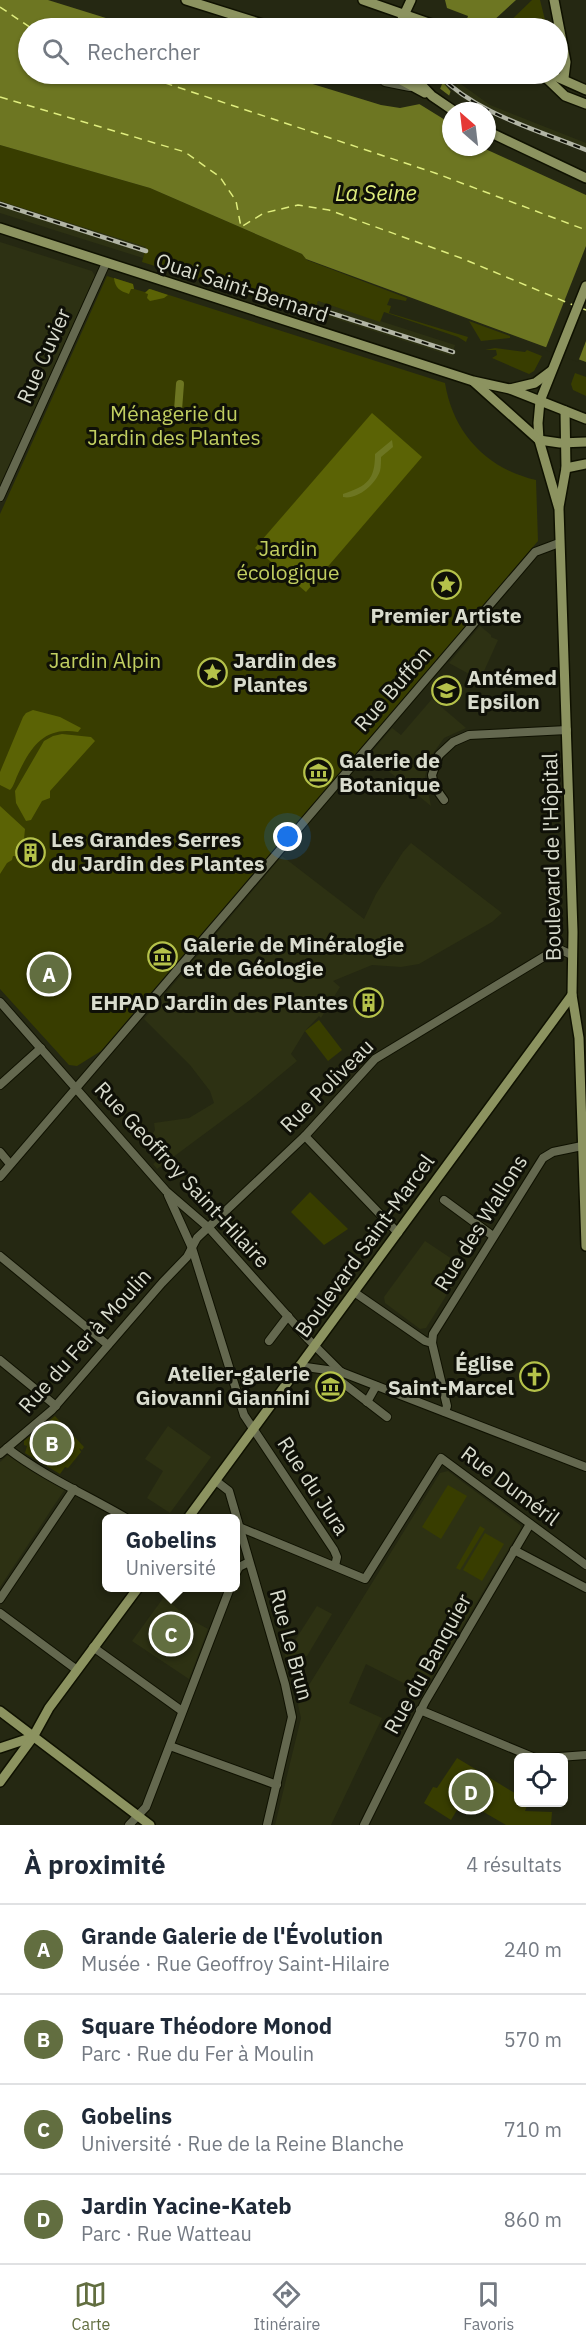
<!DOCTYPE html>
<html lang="fr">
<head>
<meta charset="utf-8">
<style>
	:root { --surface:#fff; --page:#f6f6f7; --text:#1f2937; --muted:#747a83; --line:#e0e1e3; --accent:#626e40 }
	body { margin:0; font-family:"IBM Plex Sans",sans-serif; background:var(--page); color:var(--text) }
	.controls { position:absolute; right:18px; bottom:18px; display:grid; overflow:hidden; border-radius:9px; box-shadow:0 2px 4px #0004 }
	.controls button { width:54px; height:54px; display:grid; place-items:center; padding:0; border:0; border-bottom:2px solid var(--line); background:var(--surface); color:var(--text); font:30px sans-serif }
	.compass { position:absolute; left:442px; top:102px; width:54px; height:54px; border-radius:50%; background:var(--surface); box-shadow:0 2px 4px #0004; rotate:332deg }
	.you { position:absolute; left:288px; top:837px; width:21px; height:21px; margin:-15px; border:4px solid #fff; border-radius:50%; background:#1a73e8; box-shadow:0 0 0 9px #1a73e833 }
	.badge { display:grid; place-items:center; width:39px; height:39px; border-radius:50%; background:var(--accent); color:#fff; font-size:20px; font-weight:700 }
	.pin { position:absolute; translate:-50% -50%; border:3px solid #fff; box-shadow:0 2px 6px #0006 }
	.popup { position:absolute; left:102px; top:1514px; width:138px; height:78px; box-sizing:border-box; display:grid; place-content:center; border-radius:9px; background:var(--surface); filter:drop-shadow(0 2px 4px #0005); font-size:20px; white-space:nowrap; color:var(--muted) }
	.popup b { font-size:22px; color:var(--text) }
	.popup::after { content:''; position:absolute; left:50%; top:100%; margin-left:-12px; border:12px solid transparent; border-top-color:var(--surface) }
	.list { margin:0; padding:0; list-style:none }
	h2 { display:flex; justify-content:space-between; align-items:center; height:78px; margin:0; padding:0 24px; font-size:26px }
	h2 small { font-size:20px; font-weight:400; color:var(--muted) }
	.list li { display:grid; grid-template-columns:39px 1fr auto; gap:18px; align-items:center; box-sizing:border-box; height:90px; padding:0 24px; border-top:2px solid var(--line) }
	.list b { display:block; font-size:22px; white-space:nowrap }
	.list p { margin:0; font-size:20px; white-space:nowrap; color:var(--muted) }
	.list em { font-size:20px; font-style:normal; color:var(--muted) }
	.icon { flex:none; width:33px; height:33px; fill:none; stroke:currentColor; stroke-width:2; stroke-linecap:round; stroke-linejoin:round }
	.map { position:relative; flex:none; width:586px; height:1825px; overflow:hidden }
	.search { position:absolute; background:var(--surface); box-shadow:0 2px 4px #0004; left:18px; right:18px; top:18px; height:66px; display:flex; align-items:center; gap:15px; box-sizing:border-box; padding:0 21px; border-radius:33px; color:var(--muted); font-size:22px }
	.sheet { height:438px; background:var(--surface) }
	nav { display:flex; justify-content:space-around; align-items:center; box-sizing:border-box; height:84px; border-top:2px solid var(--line); background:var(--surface); font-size:16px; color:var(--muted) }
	nav a { display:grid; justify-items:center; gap:3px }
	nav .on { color:var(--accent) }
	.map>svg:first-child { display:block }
	.built { fill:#2d3113 }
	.green { fill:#383d00 }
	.forest { fill:#5b6305 }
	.water { fill:#6d7622 }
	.pier { fill:#252812 }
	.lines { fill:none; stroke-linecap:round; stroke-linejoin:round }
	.canal { stroke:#6d7622; stroke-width:8 }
	.ferry { stroke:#dfed7e; stroke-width:1.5; stroke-dasharray:8 6; stroke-linecap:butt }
	.minor-casing { stroke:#0f1100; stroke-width:10 }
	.major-casing { stroke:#0f1100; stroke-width:12 }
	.minor { stroke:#64684f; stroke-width:8 }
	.major { stroke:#8c9360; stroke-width:9 }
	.rail-casing { stroke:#b2b5a5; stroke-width:4.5 }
	.rail { stroke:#0f1007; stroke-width:2; stroke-dasharray:7; stroke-linecap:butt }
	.labels { text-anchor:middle; stroke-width:6; stroke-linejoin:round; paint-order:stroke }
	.street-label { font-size:21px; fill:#d9dcce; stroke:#0f1007 }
	.park-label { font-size:21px; fill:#c2cf61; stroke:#0f1007 }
	.poi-label { font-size:21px; font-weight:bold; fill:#d9dcce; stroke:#0f1007; text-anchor:start }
	.water-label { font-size:22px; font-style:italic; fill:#dfed7e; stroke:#0f1007 }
</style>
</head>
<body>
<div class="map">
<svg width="586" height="1825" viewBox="0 0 586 1825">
	<rect width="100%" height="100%" fill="#252812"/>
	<g class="built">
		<polygon points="458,82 490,105 586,143 586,152 477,107 454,92"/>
		<polygon points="0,201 147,247 143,258 0,213"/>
		<polygon points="0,242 92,271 95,276 0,486"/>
		<polygon points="318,301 455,345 452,356 314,312"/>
		<polygon points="480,626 491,635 491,637 498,640 480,680 449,663"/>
		<polygon points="432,699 466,728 444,738 429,759 425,777 431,806 369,755 392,728 401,735"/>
		<polygon points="411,843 502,913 492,922 419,964 401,967 372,965 333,981 340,987 321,1018 319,1016 305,1031 291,1054 297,1061 250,1100 157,1169 153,1164 167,1153 152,1135 155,1130 154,1123 189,1118 214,1103 210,1091 190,1065 144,1019 282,856 364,919 376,894 403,852"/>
		<polygon points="425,1241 464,1267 426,1328 420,1329 385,1303 384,1297"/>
		<polygon points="168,1426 211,1457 170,1513 147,1498 163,1471 145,1459"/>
		<polygon points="8,1455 65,1489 0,1587 0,1462"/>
		<polygon points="448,1471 520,1525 521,1528 423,1693 366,1664 349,1703 382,1718 331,1825 275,1825 301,1718 292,1678 309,1685 440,1473"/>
		<polygon points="164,1597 188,1618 208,1629 189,1679 132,1641"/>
		<polygon points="317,1606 332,1614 307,1656 286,1660 285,1653 296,1650 294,1642"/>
	</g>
	<g class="green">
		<polygon points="532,0 540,0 547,28 503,28"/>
		<polygon points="0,145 150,188 302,254 307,260 407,298 406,301 390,298 387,305 391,306 389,313 468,337 466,342 458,337 384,312 380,322 318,301 313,315 142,262 146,247 0,201"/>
		<path d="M107,276L133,284L134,289L145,292L150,289L445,383C453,433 487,469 536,480L538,541L101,1051L77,1066L69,1065L0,989V514Z"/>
		<polygon points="469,321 510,336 510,338 481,341"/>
		<polygon points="495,348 525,352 527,350 542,356 534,371 529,374 492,358 497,355 496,350 485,350"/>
		<polygon points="575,373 586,377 586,396 573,390 571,384"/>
		<polygon points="319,1020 342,1050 328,1061 305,1031"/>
		<polygon points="310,1192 348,1229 324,1245 291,1212"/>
		<polygon points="55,1416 84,1447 82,1450 79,1448 81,1452 68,1468 65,1467 60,1474 25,1453 27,1446 24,1445 24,1441"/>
		<polygon points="448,1485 467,1496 441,1539 422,1527"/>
		<polygon points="480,1526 485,1529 460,1570 456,1568"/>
		<polygon points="485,1533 504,1544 482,1581 463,1570"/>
		<polygon points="457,1758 518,1795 518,1802 528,1803 525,1811 552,1812 551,1825 506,1825 463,1800 451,1820 424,1803 433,1787 437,1788"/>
	</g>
	<g class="forest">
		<path d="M114,278L133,284L134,289H131L129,294C120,291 115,288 114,278Z"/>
		<polygon points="149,289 150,289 168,295 164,298 150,301 147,298 148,294 145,293"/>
		<polygon points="372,413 422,457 306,592 255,548"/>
		<path d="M33,710L60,717L81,728L78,732C45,726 31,746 18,774C15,780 14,786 10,790L0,785V772L23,717L26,713Z"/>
		<polygon points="62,734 91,737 95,741 50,791 50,798 42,801 31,820 26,821 16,803 15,791 44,741 53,736"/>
		<polygon points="0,806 25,829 24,839 15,849 20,854 17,856 13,856 12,860 7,863 0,874"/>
	</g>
	<g class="water">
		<polygon points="0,0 48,0 138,28 28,28 28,74 280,74 381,105 400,108 420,104 430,98 440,89 446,74 456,74 444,112 444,118 451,127 451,147 481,147 586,195 586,362 306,259 302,254 150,188 0,145"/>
		<polygon points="445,0 516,0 492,22 477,20 474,28 464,28 468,16 447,8"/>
		<path d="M392,440L393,447L381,457C381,461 381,467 380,471C375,485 357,500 343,497V494C367,486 375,480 375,454Z"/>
	</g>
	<g class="pier">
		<polygon points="443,74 452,74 457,79 452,93 441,80"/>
		<polygon points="438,87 451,97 447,113 450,123 416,102 428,96"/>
		<polygon points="586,246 586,341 578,362 545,350"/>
	</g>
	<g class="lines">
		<polyline class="canal" points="178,410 180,384"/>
		<g class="ferry">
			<polyline points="0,7 31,28"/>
			<polyline points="138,74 435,173 586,230"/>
			<polyline points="0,97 185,152 220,177 236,201 241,227 264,213 298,205 329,210 461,258 573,305"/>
			<polyline points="581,308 586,310"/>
		</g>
		<defs>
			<g id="minor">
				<polyline points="385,82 410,87"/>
				<polyline points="0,497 106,263"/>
				<polyline points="444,800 434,786 432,775 439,755 453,742 469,735 567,730"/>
				<polyline points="0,1002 166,1191 209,1228 308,1339 341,1372"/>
				<polyline points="0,1085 41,1048"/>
				<polyline points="305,1136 398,1233"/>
				<polyline points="0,1152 10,1164"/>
				<polyline points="0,1177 535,552 559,543"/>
				<polyline points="168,1195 192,1248 244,1415 334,1550 337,1557 335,1566"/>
				<polyline points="444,1200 493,1236"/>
				<polyline points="0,1256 108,1345"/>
				<polyline points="354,1292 425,1341 432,1343 447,1406 445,1412"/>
				<polyline points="269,1341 288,1316"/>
				<polyline points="432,1343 433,1334 543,1158 553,1152 582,1146"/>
				<polyline points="0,1360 56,1406"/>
				<polyline points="299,1366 341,1372 586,1467"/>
				<polyline points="341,1372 339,1380 387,1417"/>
				<polyline points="367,1402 376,1386"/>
				<path d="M7,1448C43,1476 87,1495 126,1518"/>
				<polyline points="0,1454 52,1410 162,1283 187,1257 197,1238 305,1136 375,1059 555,950 559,949 572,955"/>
				<polyline points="216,1481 229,1491 285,1684 292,1717 267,1825"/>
				<polyline points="239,1527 365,1579 441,1458 586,1565"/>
				<polyline points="514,1550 586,1588"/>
				<polyline points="236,1573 239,1567 249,1562"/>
				<polyline points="0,1599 74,1489"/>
				<polyline points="0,1613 77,1670"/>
				<polyline points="93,1647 182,1711"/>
				<polyline points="420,1710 535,1758"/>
				<polyline points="170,1746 277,1785"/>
				<polyline points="546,1758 586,1755"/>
				<polyline points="129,1825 146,1807 230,1588"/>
				<polyline points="364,1825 425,1702 530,1524"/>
			</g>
			<g id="major">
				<polyline points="186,0 275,28"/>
				<polyline points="363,0 443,28"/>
				<polyline points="554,0 566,62 564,78"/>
				<polyline points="398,28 411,0"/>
				<polyline points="390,74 425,93"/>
				<polyline points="411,74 432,96 454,111"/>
				<polyline points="542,74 565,96 586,104"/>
				<polyline points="550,74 586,90"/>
				<polyline points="487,131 586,178"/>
				<polyline points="0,228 473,381 510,389 586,419"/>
				<polyline points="586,286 540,401 538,423 539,440 559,509 573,932 572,995 579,1038 586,1246"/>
				<polyline points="474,382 539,440"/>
				<polyline points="510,389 535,383 551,371"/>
				<polyline points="539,440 560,443 586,442"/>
				<polyline points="566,468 586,464"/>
				<polyline points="559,507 566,468 565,411"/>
				<polyline points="188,1518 572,995"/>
				<polyline points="0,1711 150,1825"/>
				<polyline points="0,1748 33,1737"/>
				<polyline points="0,1782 33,1737 49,1708 138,1588"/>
			</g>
		</defs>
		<use href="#minor" class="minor-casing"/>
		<use href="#major" class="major-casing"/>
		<use href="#minor" class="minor"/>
		<use href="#major" class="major"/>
		<defs>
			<g id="rail">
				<path d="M438,74C477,114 535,129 586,150"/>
				<polyline points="0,204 146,251"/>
				<polyline points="315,308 453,352"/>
			</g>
		</defs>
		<use href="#rail" class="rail-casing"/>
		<use href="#rail" class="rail"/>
	</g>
	<defs>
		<symbol id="sight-ring" viewBox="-11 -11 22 22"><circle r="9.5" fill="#0f1007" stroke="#b5c24a" stroke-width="1.5"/><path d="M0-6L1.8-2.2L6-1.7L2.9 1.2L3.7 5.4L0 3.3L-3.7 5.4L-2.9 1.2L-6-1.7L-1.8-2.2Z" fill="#b5c24a"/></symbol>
		<symbol id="university-ring" viewBox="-11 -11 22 22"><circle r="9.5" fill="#0f1007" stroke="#b5c24a" stroke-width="1.5"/><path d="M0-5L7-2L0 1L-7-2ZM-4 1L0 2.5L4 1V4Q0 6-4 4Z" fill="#b5c24a"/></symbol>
		<symbol id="museum-ring" viewBox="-11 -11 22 22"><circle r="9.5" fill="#0f1007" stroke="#b5c24a" stroke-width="1.5"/><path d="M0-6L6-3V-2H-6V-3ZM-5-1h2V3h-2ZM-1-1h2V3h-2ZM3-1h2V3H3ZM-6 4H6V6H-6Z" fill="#b5c24a"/></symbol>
		<symbol id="building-ring" viewBox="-11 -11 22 22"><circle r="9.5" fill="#0f1007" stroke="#b5c24a" stroke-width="1.5"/><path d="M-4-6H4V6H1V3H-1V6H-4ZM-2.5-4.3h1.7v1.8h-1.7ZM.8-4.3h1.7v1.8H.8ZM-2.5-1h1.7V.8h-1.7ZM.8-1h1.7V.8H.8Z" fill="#b5c24a"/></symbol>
		<symbol id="church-ring" viewBox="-11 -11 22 22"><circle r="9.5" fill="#0f1007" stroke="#b5c24a" stroke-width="1.5"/><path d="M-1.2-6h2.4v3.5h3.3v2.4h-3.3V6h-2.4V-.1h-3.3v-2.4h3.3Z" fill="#b5c24a"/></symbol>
	</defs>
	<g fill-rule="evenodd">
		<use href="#sight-ring" x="430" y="568" width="33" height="33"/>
		<use href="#sight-ring" x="196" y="656" width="33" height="33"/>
		<use href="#university-ring" x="430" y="674" width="33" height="33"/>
		<use href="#museum-ring" x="302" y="756" width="33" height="33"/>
		<use href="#building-ring" x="14" y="836" width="33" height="33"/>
		<use href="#museum-ring" x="146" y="940" width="33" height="33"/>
		<use href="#building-ring" x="352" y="986" width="33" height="33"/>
		<use href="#church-ring" x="518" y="1360" width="33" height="33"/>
		<use href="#museum-ring" x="314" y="1370" width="33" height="33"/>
	</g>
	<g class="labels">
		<g class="street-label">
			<text transform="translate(242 288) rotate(18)" y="7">Quai Saint-Bernard</text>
			<text transform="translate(44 356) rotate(-66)" y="7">Rue Cuvier</text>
			<text transform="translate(393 689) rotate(-49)" y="7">Rue Buffon</text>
			<text transform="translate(552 857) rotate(-91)" y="7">Boulevard de l'Hôpital</text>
			<text transform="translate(327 1086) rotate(-45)" y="7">Rue Poliveau</text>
			<text transform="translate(182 1175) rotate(47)" y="7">Rue Geoffroy Saint-Hilaire</text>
			<text transform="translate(481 1223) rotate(-58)" y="7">Rue des Wallons</text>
			<text transform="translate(365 1246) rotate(-54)" y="7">Boulevard Saint-Marcel</text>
			<text transform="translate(85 1341) rotate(-48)" y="7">Rue du Fer à Moulin</text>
			<text transform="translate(313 1486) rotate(57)" y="7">Rue du Jura</text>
			<text transform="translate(510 1486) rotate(37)" y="7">Rue Duméril</text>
			<text transform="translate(291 1645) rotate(75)" y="7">Rue Le Brun</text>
			<text transform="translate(428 1664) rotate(-61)" y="7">Rue du Banquier</text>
		</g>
		<g class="park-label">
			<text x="174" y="421">Ménagerie du<tspan x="174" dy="24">Jardin des Plantes</tspan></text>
			<text x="288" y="556">Jardin<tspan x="288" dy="24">écologique</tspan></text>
			<text x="105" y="668">Jardin Alpin</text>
		</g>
		<g class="poi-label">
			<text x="446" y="623" text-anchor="middle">Premier Artiste</text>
			<text x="233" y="668">Jardin des<tspan x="233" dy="24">Plantes</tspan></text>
			<text x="467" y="685">Antémed<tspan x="467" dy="24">Epsilon</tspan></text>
			<text x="339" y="768">Galerie de<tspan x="339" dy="24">Botanique</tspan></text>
			<text x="51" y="847">Les Grandes Serres<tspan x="51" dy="24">du Jardin des Plantes</tspan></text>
			<text x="183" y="952">Galerie de Minéralogie<tspan x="183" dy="24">et de Géologie</tspan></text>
			<text x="348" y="1010" text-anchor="end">EHPAD Jardin des Plantes</text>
			<text x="514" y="1371" text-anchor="end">Église<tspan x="514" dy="24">Saint-Marcel</tspan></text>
			<text x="310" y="1381" text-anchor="end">Atelier-galerie<tspan x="310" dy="24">Giovanni Giannini</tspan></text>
		</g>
		<g class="water-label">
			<text x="376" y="201">La Seine</text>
		</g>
	</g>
</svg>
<div class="controls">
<button><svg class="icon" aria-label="locate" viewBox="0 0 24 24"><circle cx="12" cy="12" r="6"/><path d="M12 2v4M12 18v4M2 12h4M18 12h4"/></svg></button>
</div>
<svg class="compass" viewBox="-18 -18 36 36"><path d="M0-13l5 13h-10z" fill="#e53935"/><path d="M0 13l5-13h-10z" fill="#747a83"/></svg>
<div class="you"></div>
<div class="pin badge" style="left:49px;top:974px">A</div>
<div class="pin badge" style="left:52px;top:1443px">B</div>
<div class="pin badge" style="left:171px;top:1634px">C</div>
<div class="popup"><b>Gobelins</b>Université</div>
<div class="pin badge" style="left:471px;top:1792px">D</div>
<div class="search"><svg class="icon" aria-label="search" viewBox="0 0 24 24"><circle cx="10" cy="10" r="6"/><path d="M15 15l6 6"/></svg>Rechercher</div>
</div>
<section class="sheet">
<h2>À proximité<small>4 résultats</small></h2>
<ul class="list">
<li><span class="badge">A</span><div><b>Grande Galerie de l'Évolution</b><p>Musée · Rue Geoffroy Saint-Hilaire</p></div><em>240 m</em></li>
<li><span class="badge">B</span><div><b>Square Théodore Monod</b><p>Parc · Rue du Fer à Moulin</p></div><em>570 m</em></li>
<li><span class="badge">C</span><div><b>Gobelins</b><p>Université · Rue de la Reine Blanche</p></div><em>710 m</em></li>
<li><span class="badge">D</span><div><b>Jardin Yacine-Kateb</b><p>Parc · Rue Watteau</p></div><em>860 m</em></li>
</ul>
</section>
<nav>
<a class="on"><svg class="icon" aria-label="map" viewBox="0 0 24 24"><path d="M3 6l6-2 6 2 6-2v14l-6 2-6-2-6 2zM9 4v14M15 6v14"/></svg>Carte</a>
<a><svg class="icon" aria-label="directions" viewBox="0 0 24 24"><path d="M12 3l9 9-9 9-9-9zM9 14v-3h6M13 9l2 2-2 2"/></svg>Itinéraire</a>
<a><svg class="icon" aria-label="saved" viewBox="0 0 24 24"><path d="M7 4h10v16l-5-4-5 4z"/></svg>Favoris</a>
</nav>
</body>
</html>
